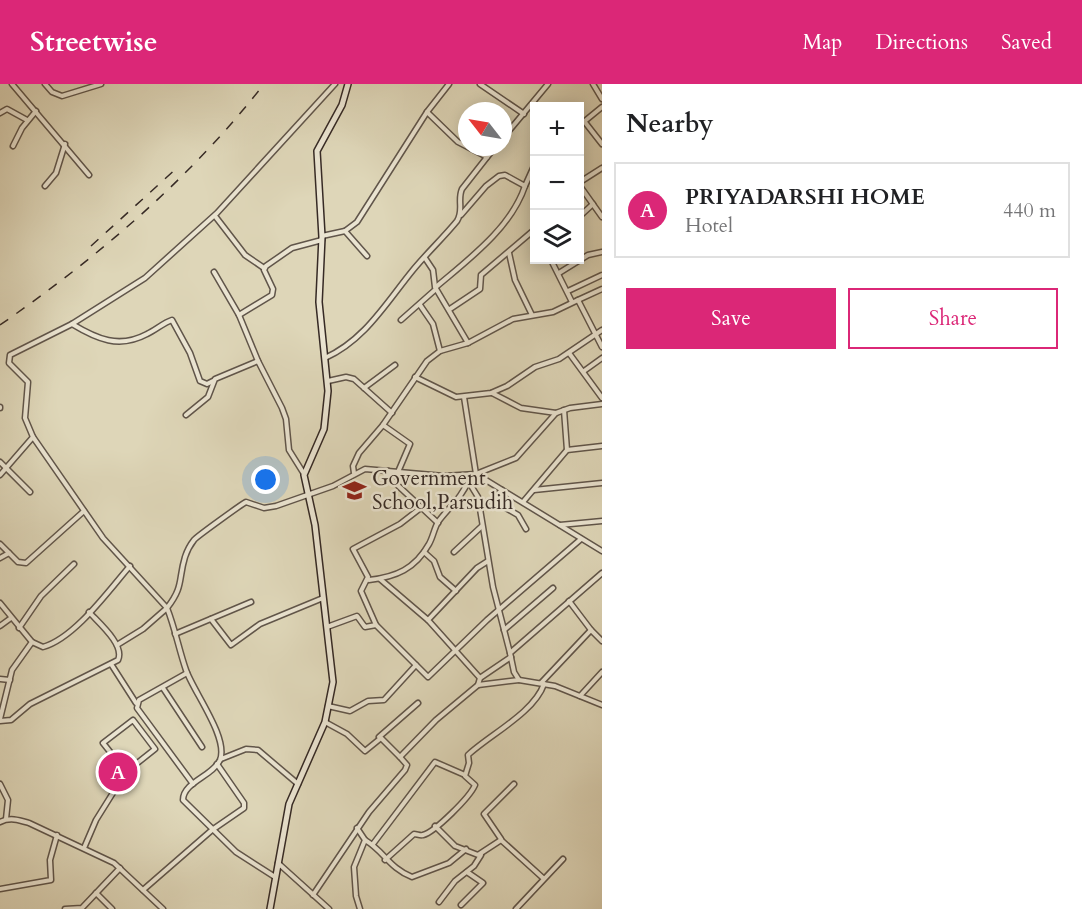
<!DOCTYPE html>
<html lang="en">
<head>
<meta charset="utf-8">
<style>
	:root { --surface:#fff; --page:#f6f6f6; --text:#202124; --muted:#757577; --line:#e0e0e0; --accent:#db2777 }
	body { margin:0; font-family:Cardo,serif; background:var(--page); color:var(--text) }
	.controls { position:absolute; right:18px; top:18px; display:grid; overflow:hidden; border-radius:0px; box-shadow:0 3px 15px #0003 }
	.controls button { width:54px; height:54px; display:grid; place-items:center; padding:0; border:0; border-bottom:2px solid var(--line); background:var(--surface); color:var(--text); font:30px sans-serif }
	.compass { position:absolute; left:458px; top:18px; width:54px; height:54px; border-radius:50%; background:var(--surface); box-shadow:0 3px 15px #0003; rotate:301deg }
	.you { position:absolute; left:266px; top:396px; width:21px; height:21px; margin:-15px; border:4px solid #fff; border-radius:50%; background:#1a73e8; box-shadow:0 0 0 9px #1a73e833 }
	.badge { display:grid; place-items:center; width:39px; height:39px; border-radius:50%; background:var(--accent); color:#fff; font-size:20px; font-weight:700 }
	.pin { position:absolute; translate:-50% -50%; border:3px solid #fff; box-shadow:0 2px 6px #0006 }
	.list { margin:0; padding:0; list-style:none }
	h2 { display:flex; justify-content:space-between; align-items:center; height:78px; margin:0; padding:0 24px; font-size:26px }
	h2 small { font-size:20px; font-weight:400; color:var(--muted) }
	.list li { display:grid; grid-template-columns:39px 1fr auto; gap:18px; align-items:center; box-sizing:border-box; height:96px; margin:0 12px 12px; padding:0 12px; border:2px solid var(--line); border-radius:0px }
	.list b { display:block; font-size:22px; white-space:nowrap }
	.list p { margin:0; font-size:20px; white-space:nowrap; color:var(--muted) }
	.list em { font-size:20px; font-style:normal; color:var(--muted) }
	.actions { display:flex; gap:12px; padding:18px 24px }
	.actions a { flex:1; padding:14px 0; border:2px solid var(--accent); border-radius:0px; text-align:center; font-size:21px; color:var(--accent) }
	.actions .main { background:var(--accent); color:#fff }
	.icon { flex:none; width:33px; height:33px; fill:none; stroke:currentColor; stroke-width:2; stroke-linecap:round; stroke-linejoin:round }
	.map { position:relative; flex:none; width:602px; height:825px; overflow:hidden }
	header { display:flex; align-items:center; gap:36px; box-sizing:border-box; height:84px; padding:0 30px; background:var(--accent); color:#fff }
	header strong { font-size:28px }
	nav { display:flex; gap:33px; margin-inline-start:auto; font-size:21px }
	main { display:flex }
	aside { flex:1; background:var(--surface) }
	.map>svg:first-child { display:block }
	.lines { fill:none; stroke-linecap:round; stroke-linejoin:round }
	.street-casing { stroke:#60554a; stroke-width:7 }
	.secondary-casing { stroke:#362a25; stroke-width:8 }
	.street { stroke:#eae4d1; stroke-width:4 }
	.secondary { stroke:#eae4d1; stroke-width:5 }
	.rail { stroke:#362a25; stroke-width:1.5; stroke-dasharray:10 10; stroke-linecap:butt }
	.labels { text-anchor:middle; stroke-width:5; stroke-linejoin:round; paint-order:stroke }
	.poi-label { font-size:21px; fill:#362a25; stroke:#eae4d1; text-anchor:start }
</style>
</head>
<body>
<header>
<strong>Streetwise</strong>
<nav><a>Map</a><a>Directions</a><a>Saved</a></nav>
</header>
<main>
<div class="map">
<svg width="602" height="825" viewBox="0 0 602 825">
	<rect width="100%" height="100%" fill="#ded6b8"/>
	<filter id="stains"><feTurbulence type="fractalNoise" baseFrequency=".00333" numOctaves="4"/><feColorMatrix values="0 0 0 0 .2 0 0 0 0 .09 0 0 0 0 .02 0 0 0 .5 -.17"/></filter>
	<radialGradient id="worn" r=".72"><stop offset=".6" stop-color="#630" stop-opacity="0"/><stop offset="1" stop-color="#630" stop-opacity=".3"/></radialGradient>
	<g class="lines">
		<defs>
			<g id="street">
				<polyline points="12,0 89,91"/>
				<polyline points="45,0 52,8 62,12 101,0"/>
				<polyline points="480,0 524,30"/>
				<polyline points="593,0 602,15"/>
				<polyline points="427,28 458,58 487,73"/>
				<polyline points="0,29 7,25 27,36"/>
				<polyline points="584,37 602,60"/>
				<polyline points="580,41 602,23"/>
				<polyline points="503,54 548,0"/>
				<polyline points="13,62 22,44 36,27"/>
				<polyline points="580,98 602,84"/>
				<polyline points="45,102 56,89 65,60"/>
				<polyline points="580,102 602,133"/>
				<polyline points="461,131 486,102 499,92 505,91 525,102 534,82"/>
				<polyline points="215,132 245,171 264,184"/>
				<polyline points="580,132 593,120"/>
				<polyline points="345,147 367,172"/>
				<polyline points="322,152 345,147 357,138 427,28 449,0"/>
				<polyline points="509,169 515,196 532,231"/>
				<polyline points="551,176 572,218"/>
				<polyline points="214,188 239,231 258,277 282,324 286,335 289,366 304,390"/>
				<polyline points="559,189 588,171 602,168"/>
				<path d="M436,203C469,175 511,144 525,102"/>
				<polyline points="568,207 602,191"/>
				<polyline points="578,216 602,205"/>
				<polyline points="420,221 433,240 440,267"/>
				<polyline points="450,225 480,205 481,191 534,146"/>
				<polyline points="239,231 272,211 273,205 264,186 266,182 292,164 322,156"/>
				<polyline points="401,236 436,205"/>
				<path d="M72,240C97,255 119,265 147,250C156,246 163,239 172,236L190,269L200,297L207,300L213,297"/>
				<polyline points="468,259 513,235 553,228 578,216 602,263"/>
				<polyline points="569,269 602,314"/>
				<path d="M325,274C365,256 386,219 413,186C427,169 443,154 457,137C464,126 457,116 462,105L495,63"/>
				<polyline points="584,287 602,274"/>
				<polyline points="415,293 456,313 491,309 507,302 535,283 559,275 602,246"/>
				<polyline points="328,297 346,293 354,295 392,329"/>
				<polyline points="364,304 395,281"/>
				<polyline points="492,309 521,324 556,329"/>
				<polyline points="464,313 476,390 602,467"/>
				<polyline points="0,323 0,324"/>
				<polyline points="564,326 567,366"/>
				<polyline points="186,331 208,313 215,295 258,277"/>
				<polyline points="383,341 410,360 398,388"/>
				<polyline points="33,353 25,334 28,298 9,279 10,271 72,240 145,194 217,129 335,0"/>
				<polyline points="0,378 30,408"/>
				<polyline points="388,387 392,396 438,439"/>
				<polyline points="354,389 353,382 359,369 383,341 427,277 440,267 468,259 435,203 433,186 425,174"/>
				<path d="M0,391L33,353L103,454L167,524C184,502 178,496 185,473C187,467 190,461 194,456C196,453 242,420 246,418L264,424L276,422L333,402L365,385L444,392L476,390L516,374L556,329L570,324L602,320"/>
				<polyline points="465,392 478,413 493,503 510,569"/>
				<polyline points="534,406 602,399"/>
				<polyline points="492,416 518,431 526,445"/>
				<polyline points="523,418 567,366 602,362"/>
				<polyline points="480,421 492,416 502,406"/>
				<polyline points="560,441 602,437"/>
				<polyline points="0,460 18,478 26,479 84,427"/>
				<polyline points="424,468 434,477 440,493 456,507"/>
				<polyline points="454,468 482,442"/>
				<polyline points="0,474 9,469"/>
				<polyline points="602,489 510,569 514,588 519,596 555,602 602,621"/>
				<polyline points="380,495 428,536"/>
				<path d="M369,496C396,493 415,485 429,460C433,453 434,445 438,438C448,424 462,414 468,397"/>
				<polyline points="569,517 591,546"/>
				<polyline points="0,519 32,558 12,586 0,635"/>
				<polyline points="211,535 231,561 260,540 323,514"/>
				<polyline points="376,541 361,507 368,493 353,465 400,440 422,423"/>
				<polyline points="0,542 11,534"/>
				<polyline points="327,543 357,532 365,543 376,541 428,593 487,536 581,455"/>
				<polyline points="19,544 41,512 74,480"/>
				<polyline points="504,546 553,504"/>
				<polyline points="175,550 251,518"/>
				<path d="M32,558L43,563C75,554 109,506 130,482"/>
				<path d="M117,561L143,545L167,524C175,544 179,566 186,586C193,607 229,654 220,676C213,692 183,698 183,716L236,768L275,793"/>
				<polyline points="111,580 136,619"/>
				<polyline points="187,589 139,616 137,624 193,700"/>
				<polyline points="480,594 428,536 477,484 488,477"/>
				<polyline points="0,595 10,596"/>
				<polyline points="541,599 591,546 602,557"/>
				<polyline points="478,601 519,596"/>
				<polyline points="163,604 202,663"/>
				<polyline points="580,612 602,588"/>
				<polyline points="328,622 350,627 368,617 384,616 416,581"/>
				<path d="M0,637L11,636L30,620L118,576C125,561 99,539 89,528"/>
				<polyline points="325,638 347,650 365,667 381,654 400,673 436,636 478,601 480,594 511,573"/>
				<polyline points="379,653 418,619"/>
				<polyline points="221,675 246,665 258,666 298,700"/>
				<polyline points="0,700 8,716 6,735"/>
				<path d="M0,738C10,733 19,736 29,739L114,779L163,825"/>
				<polyline points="435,742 455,762 478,771 501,756 543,794"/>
				<polyline points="357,744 365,756 354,783 356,812 360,825"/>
				<polyline points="501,755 484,730 514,700"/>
				<path d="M365,756C384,767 389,784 412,793L449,779L466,765"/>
				<polyline points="373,760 435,678 465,691"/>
				<polyline points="84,764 96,736 126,688 103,659 133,636 155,665 126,688"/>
				<path d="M385,776L414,750C417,750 420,752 423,751C435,748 470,713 475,701L465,692L469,679L468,671C489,651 534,629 544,600"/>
				<polyline points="278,779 329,825"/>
				<polyline points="0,805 51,796 50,776 57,751"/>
				<polyline points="143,806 212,746 244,724 244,719 217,680"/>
				<polyline points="96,809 112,825"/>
				<polyline points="313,811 369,728 405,686 407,681 400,673"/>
				<polyline points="439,818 455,797 474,782 481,771"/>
				<polyline points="461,821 483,799 467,788"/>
				<polyline points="65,825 82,824 120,784"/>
				<polyline points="516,825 563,775"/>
			</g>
			<polyline id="secondary" points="270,825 289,720 325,638 333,598 315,441 304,391 324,345 328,307 319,218 322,153 317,67 342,21 348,0"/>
		</defs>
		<use href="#street" class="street-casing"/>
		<use href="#secondary" class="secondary-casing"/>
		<use href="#street" class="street"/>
		<use href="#secondary" class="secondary"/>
		<g class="rail">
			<polyline points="91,162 178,83"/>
			<path d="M0,241C98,173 190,95 264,0"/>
		</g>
	</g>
	<defs>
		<symbol id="school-bare" viewBox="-9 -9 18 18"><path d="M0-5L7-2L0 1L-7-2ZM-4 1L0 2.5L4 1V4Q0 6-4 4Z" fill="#8f2418" stroke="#eae4d1" stroke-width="2.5" paint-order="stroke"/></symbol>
	</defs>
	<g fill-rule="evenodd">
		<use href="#school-bare" x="338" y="390" width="33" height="33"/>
	</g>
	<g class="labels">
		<g class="poi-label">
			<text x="372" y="401">Government<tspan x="372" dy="24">School,Parsudih</tspan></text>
		</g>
	</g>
	<rect width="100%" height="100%" filter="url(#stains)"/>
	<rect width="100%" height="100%" fill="url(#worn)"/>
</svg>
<div class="controls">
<button>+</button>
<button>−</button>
<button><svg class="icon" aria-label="layers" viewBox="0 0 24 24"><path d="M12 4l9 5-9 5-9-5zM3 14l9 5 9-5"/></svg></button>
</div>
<svg class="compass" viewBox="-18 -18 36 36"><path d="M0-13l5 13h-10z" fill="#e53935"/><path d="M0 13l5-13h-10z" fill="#757577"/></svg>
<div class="you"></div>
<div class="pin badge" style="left:118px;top:688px">A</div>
</div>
<aside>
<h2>Nearby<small></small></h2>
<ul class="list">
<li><span class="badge">A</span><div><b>PRIYADARSHI HOME</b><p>Hotel</p></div><em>440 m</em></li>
</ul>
<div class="actions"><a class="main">Save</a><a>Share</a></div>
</aside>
</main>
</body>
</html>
